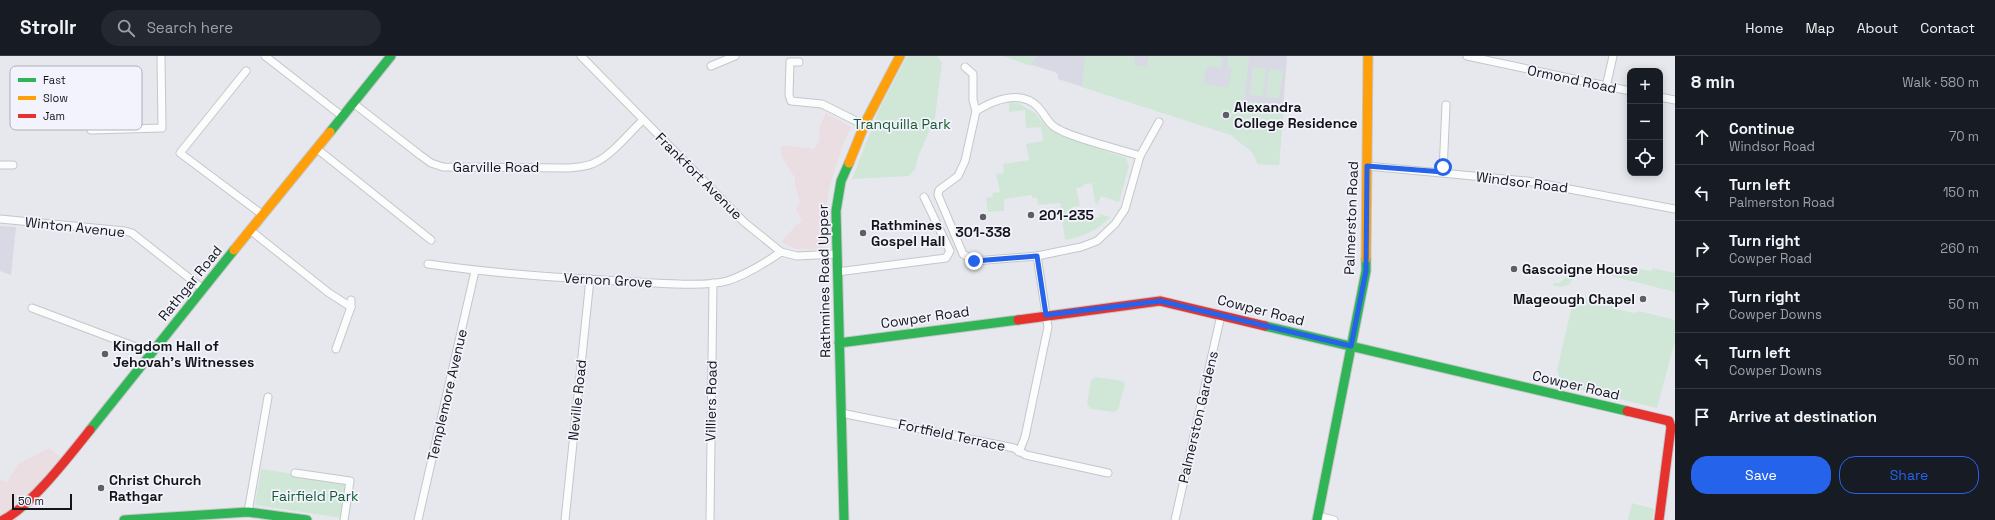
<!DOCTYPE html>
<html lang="en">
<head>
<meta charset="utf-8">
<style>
	:root { --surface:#171b24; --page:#242831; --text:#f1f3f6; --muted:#9ea1a6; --line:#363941; --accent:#2563eb }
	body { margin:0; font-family:"Space Grotesk",sans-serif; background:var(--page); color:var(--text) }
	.controls { position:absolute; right:12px; top:12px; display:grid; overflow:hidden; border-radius:8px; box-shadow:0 2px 10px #0003 }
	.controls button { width:36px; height:36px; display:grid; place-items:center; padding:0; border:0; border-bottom:1px solid var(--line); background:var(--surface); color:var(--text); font:20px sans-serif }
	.scale { position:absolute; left:12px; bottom:10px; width:60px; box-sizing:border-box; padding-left:4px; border:2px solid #151519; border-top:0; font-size:11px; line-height:14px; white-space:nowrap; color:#151519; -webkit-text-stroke:3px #f2f3fd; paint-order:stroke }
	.stop { position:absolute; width:12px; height:12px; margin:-9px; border:3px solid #2563eb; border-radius:50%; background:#fff }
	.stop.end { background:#2563eb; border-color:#fff; box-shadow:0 1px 4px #0008 }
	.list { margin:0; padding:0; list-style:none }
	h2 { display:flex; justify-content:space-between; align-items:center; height:52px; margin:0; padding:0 16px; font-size:17px }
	h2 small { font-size:13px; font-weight:400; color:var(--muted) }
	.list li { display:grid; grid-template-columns:26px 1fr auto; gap:12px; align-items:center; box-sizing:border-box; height:56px; padding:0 16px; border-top:1px solid var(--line) }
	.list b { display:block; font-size:15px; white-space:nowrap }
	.list p { margin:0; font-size:13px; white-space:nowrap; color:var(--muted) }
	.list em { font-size:13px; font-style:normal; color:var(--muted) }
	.actions { display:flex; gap:8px; padding:12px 16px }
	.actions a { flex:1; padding:9px 0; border:1px solid var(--accent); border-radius:16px; text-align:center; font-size:14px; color:var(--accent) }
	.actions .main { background:var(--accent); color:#fff }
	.icon { flex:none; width:22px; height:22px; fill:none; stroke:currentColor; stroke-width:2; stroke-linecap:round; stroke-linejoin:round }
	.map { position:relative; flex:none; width:1675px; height:464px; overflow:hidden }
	header { display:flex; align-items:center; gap:24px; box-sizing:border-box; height:56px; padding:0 20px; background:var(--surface); border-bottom:1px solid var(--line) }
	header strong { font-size:19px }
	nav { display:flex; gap:22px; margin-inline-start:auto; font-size:14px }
	.search { width:280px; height:36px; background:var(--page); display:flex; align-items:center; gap:10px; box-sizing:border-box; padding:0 14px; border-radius:22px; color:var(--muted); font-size:15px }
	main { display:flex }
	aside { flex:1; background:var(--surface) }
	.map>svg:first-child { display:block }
	.commercial { fill:#ebdee3 }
	.built { fill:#d8d9e4 }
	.green { fill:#d0e7d8 }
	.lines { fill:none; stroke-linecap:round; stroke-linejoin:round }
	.street-casing { stroke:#c5c6ca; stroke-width:9 }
	.fast-casing { stroke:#c5c6ca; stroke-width:11 }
	.slow-casing { stroke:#c5c6ca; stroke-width:11 }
	.jam-casing { stroke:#c5c6ca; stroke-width:11 }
	.street { stroke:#fbfcfc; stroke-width:7 }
	.fast { stroke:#30b455; stroke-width:9 }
	.slow { stroke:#ff9f0a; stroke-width:9 }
	.jam { stroke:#e5322d; stroke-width:9 }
	.route { stroke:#2563eb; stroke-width:5 }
	.poi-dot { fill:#5e5f63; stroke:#f2f3fd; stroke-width:1.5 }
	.labels { text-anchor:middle; stroke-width:3.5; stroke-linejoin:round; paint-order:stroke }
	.street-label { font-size:14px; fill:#151519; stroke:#f2f3fd }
	.poi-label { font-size:14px; font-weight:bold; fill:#151519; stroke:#f2f3fd; text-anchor:start }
	.park-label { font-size:14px; fill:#165b2f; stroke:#f2f3fd }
	.key { fill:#f2f3fd; stroke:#b0b0b9; stroke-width:1 }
	.key-label { font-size:11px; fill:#151519 }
</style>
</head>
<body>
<header>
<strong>Strollr</strong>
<div class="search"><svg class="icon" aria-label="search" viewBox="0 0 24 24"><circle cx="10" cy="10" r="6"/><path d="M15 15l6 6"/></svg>Search here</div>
<nav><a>Home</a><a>Map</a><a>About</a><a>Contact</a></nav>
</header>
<main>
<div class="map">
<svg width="1675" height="464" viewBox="0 0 1675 464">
	<rect width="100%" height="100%" fill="#e7e8ed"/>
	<g class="commercial">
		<polygon points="826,57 851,71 842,91 829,133 823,193 796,193 781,186 797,168 802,166 796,153 800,146 795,130 795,121 790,115 781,99 781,89 814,93 819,85 820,69"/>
		<polygon points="49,392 65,405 15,458 17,464 0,464 0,424 7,426 18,408"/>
	</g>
	<g class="built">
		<polygon points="1003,0 1287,0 1279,109 1258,108 1252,96 1231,79 1058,23 1058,19 1055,16"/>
		<polygon points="0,170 16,171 11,219 0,215"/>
	</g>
	<g class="green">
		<polygon points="907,0 937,0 942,7 935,62 918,101 915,113 909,120 852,123 879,54"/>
		<polygon points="1003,0 1039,0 1034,3 1031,10"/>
		<polygon points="1085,0 1135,0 1134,9 1146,11 1149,0 1211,0 1222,2 1221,12 1207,10 1203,27 1228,32 1232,14 1227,9 1228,0 1249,0 1244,45 1284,49 1279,109 1258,108 1252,96 1231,79 1082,31"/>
		<polygon points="1253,11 1266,12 1263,40 1250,39"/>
		<polygon points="1269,13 1283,14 1279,42 1266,41"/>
		<path d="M1009,46L1018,47L1035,57L1048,72L1066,82L1126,102L1129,110L1119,146L1101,140L1098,149L1095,146L1092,127L1083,129V131L1076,132L1080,150L1072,151L1074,160L1089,159L1090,163L1100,161L1099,158L1111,161C1096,174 1085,181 1065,184L1060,147L1038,149L1037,142H1032V139L1004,143V155L988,156L986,142L993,141L992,137L1000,136L996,118L1004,117L1003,108L1029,104L1026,88L1043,85L1041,71L1026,72L1025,54L1009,56Z"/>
		<polygon points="1610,208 1652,215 1653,212 1675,217 1675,236 1607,219"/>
		<polygon points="1572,216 1574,220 1570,228 1562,231 1552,229 1556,226 1558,228"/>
		<polygon points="1578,241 1612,249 1614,253 1635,257 1639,255 1675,264 1675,285 1657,352 1561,329 1557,314 1573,245"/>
		<polygon points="1096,321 1123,325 1125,328 1118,354 1113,356 1091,353 1087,348 1091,324"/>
		<polygon points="261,413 347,426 342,462 255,449"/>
		<polygon points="1632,447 1654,453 1652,464 1628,464"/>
	</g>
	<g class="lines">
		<defs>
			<g id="street">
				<polyline points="265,0 342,60"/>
				<polyline points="581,0 744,166 781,196 797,200 837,198"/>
				<polyline points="1467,0 1630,35"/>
				<polyline points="799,6 790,6 789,39 791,45 822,48 864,69"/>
				<polyline points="711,10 735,0"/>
				<polyline points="965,11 973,18 973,44 976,55 965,105 958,120 939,134 938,139 963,198 974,205 1037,200 1081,191 1097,185 1115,168 1125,153 1140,100 1159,66"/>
				<polyline points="246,15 180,97 263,159"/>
				<polyline points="1606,31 1613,0"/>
				<polyline points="1660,41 1675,44"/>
				<path d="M353,47L420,99L431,107L443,111L569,112C578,111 588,111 596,106C612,99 630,76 643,64"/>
				<path d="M976,55C994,44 1021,33 1038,51C1049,63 1046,68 1064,76C1088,86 1115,92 1140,100"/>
				<polyline points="91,74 162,72 161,0"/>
				<polyline points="316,92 431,184"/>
				<polyline points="0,109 13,109"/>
				<polyline points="1367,110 1527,125 1675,153"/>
				<polyline points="1443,116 1446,49"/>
				<polyline points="0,163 125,175 132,177 203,233"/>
				<polyline points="250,174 329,237 351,251"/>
				<path d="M428,208C497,218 567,222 636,226C660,227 706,231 727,225C746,219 765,207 781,196"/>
				<polyline points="837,216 946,202 950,195 924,141"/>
				<polyline points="32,252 152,297"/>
				<polyline points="336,293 351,251 351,244"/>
				<polyline points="841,357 1014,392 1026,399 1108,417"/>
				<polyline points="1019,396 1025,381 1048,271 1037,200"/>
				<polyline points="295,417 350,425 344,464"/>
				<polyline points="248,456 268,341"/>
				<polyline points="1318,460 1334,464"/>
				<polyline points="418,464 475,215"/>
				<polyline points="565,464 590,223"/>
				<polyline points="710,464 713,227"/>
				<polyline points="1175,464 1221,259"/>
			</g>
			<g id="fast">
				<polyline points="330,76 391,0"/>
				<polyline points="1265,270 1627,355"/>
				<polyline points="839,287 1018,264"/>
				<polyline points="90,374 234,194"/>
				<polyline points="124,464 248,456 307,464"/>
				<polyline points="844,464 836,155 841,125 849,107"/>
				<polyline points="1317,464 1366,215 1366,203"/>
			</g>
			<g id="slow">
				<polyline points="849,107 866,65 900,0"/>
				<polyline points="234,194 330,76"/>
				<polyline points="1366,203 1368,0"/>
			</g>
			<g id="jam">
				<polyline points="1018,264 1160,245 1265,270"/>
				<polyline points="1627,355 1669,365 1671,371 1659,464"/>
				<path d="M3,464C31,450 70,399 90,374"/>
			</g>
		</defs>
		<use href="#street" class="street-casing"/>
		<use href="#fast" class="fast-casing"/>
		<use href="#slow" class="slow-casing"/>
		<use href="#jam" class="jam-casing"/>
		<use href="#street" class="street"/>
		<use href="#fast" class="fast"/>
		<use href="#slow" class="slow"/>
		<use href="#jam" class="jam"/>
	</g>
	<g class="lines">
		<polyline class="route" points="974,205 1037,200 1046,259 1160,245 1351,290 1366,215 1367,110 1443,116 1443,111"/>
	</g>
	<g class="poi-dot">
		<circle cx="1226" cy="59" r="4"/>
		<circle cx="1031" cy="159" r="4"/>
		<circle cx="983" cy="161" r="4"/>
		<circle cx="863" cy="177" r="4"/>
		<circle cx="1514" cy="213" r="4"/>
		<circle cx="1643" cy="243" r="4"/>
		<circle cx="105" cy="298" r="4"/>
		<circle cx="101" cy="432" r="4"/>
	</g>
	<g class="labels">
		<g class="street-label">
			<text transform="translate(1572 23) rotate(12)" y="5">Ormond Road</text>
			<text x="496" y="116">Garville Road</text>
			<text transform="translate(699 120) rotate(45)" y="5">Frankfort Avenue</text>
			<text transform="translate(1522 126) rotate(7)" y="5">Windsor Road</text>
			<text transform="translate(1351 162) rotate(-88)" y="5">Palmerston Road</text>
			<text transform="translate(75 171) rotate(6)" y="5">Winton Avenue</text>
			<text transform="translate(608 224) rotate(3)" y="5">Vernon Grove</text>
			<text transform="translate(824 225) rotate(-91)" y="5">Rathmines Road Upper</text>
			<text transform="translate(190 227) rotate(-51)" y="5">Rathgar Road</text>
			<text transform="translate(1261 254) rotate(14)" y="5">Cowper Road</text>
			<text transform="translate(925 261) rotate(-8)" y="5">Cowper Road</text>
			<text transform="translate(1576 329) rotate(13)" y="5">Cowper Road</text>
			<text transform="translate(447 339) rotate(-77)" y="5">Templemore Avenue</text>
			<text transform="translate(577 344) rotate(-84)" y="5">Neville Road</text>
			<text transform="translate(711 345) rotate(-89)" y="5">Villiers Road</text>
			<text transform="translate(1198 361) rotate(-77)" y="5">Palmerston Gardens</text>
			<text transform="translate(952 379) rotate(12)" y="5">Fortfield Terrace</text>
		</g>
		<g class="poi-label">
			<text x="1234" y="56">Alexandra<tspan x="1234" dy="16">College Residence</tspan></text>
			<text x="1039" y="164">201-235</text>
			<text x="871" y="174">Rathmines<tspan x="871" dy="16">Gospel Hall</tspan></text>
			<text x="983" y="181" text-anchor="middle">301-338</text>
			<text x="1522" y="218">Gascoigne House</text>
			<text x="1635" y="248" text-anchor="end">Mageough Chapel</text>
			<text x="113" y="295">Kingdom Hall of<tspan x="113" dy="16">Jehovah's Witnesses</tspan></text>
			<text x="109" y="429">Christ Church<tspan x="109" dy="16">Rathgar</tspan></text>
		</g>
		<g class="park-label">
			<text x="902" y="73">Tranquilla Park</text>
			<text x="315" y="445">Fairfield Park</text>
		</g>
	</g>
	<rect x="10" y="10" width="132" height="64" rx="6" class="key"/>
	<rect x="18" y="22" width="18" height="4" fill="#30b455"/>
	<rect x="18" y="40" width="18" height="4" fill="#ff9f0a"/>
	<rect x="18" y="58" width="18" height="4" fill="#e5322d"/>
	<g class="key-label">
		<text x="43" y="28">Fast</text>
		<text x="43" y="46">Slow</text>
		<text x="43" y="64">Jam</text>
	</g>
</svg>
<div class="controls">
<button>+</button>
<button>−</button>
<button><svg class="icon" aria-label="locate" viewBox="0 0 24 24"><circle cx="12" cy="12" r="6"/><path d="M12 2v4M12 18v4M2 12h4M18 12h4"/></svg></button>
</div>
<div class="scale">50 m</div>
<div class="stop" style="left:1443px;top:111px"></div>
<div class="stop end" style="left:974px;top:205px"></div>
</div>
<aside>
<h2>8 min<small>Walk · 580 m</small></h2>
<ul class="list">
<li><svg class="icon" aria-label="ahead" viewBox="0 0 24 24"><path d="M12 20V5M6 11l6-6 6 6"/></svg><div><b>Continue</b><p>Windsor Road</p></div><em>70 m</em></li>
<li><svg class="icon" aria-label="left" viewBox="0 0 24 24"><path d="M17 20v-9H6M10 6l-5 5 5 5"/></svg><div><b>Turn left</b><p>Palmerston Road</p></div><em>150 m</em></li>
<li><svg class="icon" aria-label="right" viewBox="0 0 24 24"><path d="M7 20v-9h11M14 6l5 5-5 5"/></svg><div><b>Turn right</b><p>Cowper Road</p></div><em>260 m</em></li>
<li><svg class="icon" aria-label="right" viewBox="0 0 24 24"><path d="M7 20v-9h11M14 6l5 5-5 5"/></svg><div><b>Turn right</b><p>Cowper Downs</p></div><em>50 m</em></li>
<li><svg class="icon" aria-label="left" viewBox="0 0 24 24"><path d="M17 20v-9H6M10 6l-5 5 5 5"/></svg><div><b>Turn left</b><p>Cowper Downs</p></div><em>50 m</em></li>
<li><svg class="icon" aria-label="arrive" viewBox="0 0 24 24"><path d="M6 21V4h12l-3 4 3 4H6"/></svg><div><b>Arrive at destination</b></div></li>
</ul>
<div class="actions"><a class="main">Save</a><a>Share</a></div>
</aside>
</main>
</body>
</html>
